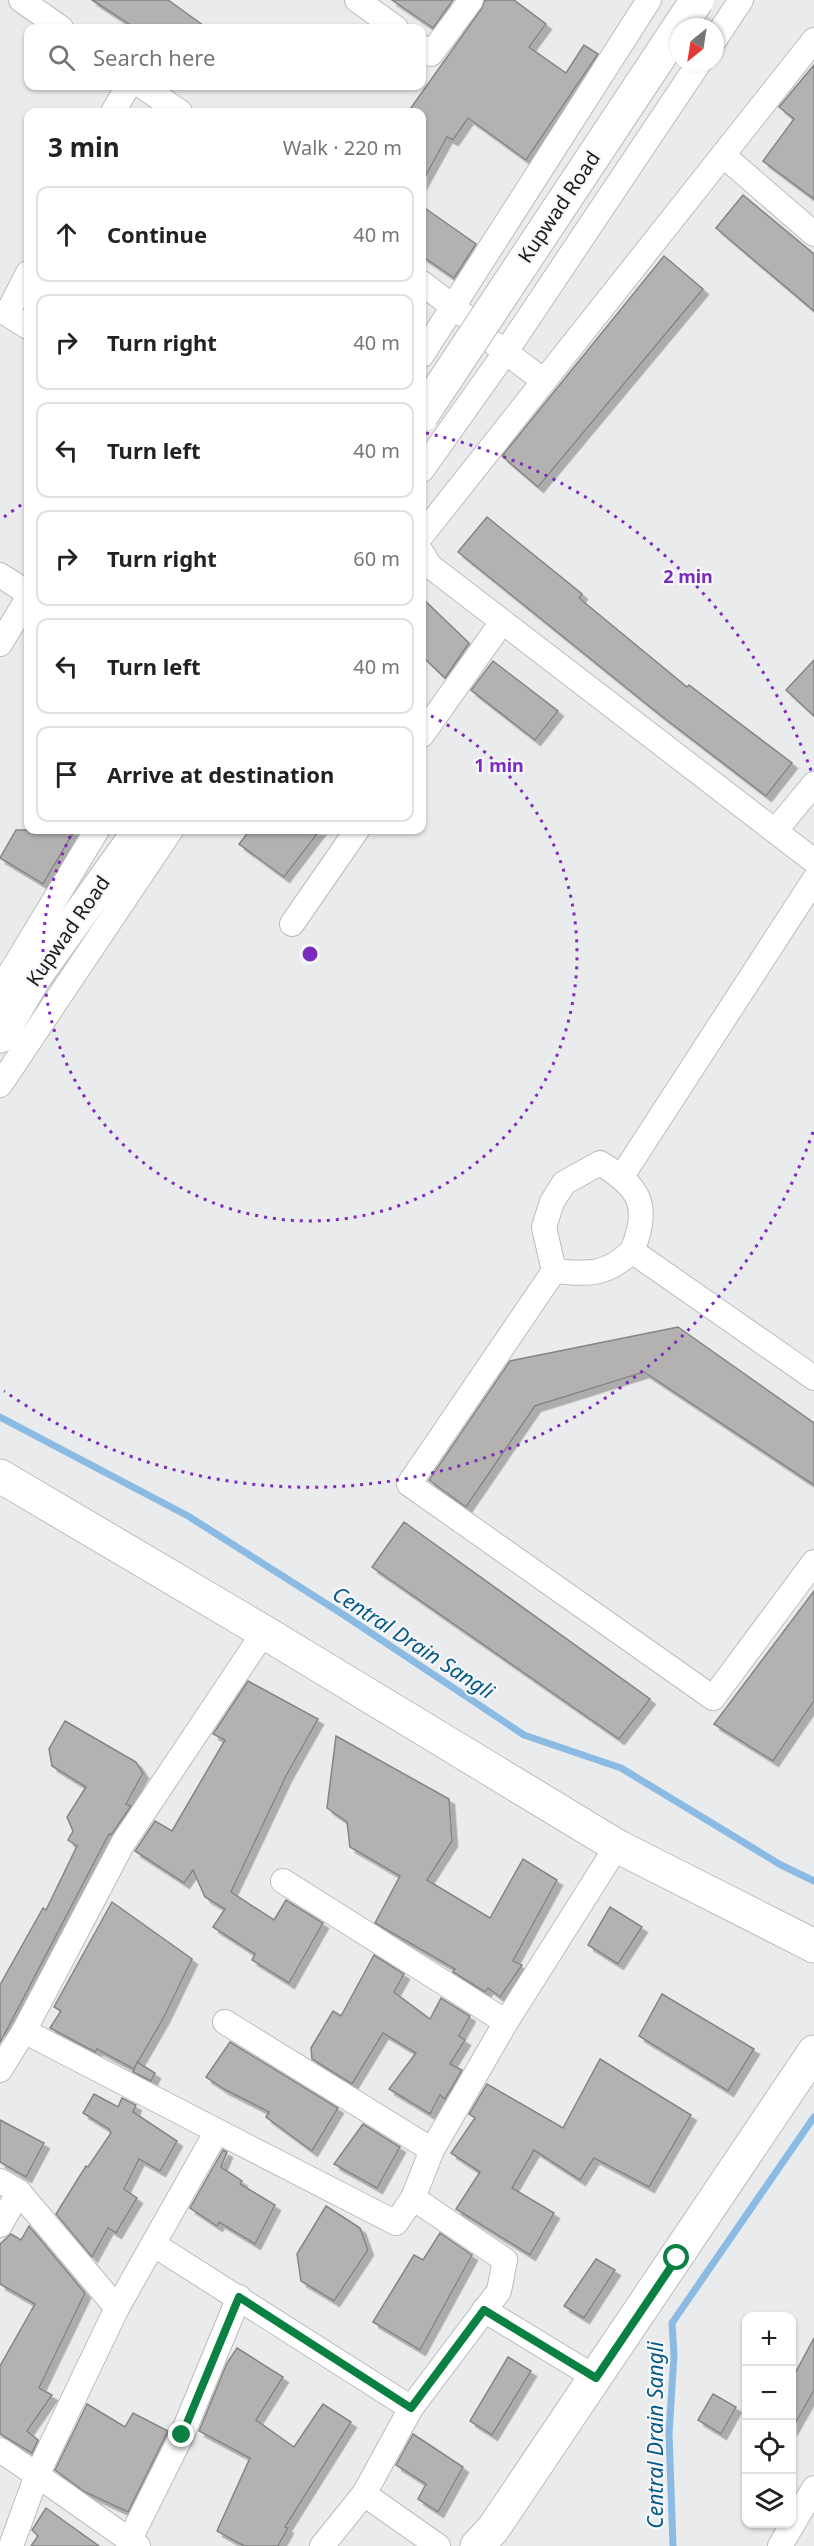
<!DOCTYPE html>
<html lang="en">
<head>
<meta charset="utf-8">
<style>
	:root { --surface:#fff; --page:#f2f2f2; --text:#222; --muted:#767676; --line:#e0e0e0 }
	body { margin:0; font-family:"Noto Sans",sans-serif; background:var(--page); color:var(--text) }
	.controls { position:absolute; right:18px; bottom:18px; display:grid; overflow:hidden; border-radius:12px; box-shadow:0 2px 4px #0004 }
	.controls button { width:54px; height:54px; display:grid; place-items:center; padding:0; border:0; border-bottom:2px solid var(--line); background:var(--surface); color:var(--text); font:30px sans-serif }
	.compass { position:absolute; left:670px; top:18px; width:54px; height:54px; border-radius:50%; background:var(--surface); box-shadow:0 2px 4px #0004; rotate:210deg }
	.stop { position:absolute; width:18px; height:18px; margin:-14px; border:4px solid #0b8043; border-radius:50%; background:#fff }
	.stop.end { background:#0b8043; border-color:#fff; box-shadow:0 2px 6px #0008 }
	.list { margin:0; padding:0; list-style:none }
	h2 { display:flex; justify-content:space-between; align-items:center; height:78px; margin:0; padding:0 24px; font-size:26px }
	h2 small { font-size:20px; font-weight:400; color:var(--muted) }
	.list li { display:grid; grid-template-columns:39px 1fr auto; gap:18px; align-items:center; box-sizing:border-box; height:96px; margin:0 12px 12px; padding:0 12px; border:2px solid var(--line); border-radius:12px }
	.list b { display:block; font-size:22px; white-space:nowrap }
	.list em { font-size:20px; font-style:normal; color:var(--muted) }
	.icon { flex:none; width:33px; height:33px; fill:none; stroke:currentColor; stroke-width:2; stroke-linecap:round; stroke-linejoin:round }
	.map { position:relative; flex:none; width:814px; height:2546px; overflow:hidden }
	.search { position:absolute; background:var(--surface); box-shadow:0 2px 4px #0004; left:24px; top:24px; width:402px; height:66px; display:flex; align-items:center; gap:15px; box-sizing:border-box; padding:0 21px; border-radius:12px; color:var(--muted); font-size:22px }
	.panel { position:absolute; background:var(--surface); box-shadow:0 2px 4px #0004; left:24px; top:108px; width:402px; height:726px; border-radius:12px }
	.map>svg:first-child { display:block }
	.lines { fill:none; stroke-linecap:round; stroke-linejoin:round }
	.stream { stroke:#8bbbe2; stroke-width:7 }
	.building { fill:#b3b2b0; stroke:#868583; stroke-width:1.5; filter:url(#shadow) }
	.street-casing { stroke:#bbbcbe; stroke-width:26 }
	.secondary-casing { stroke:#bbbcbe; stroke-width:35 }
	.street { stroke:#fff; stroke-width:24 }
	.secondary { stroke:#fff; stroke-width:33 }
	.secondary-bridge-casing { stroke:#bbbcbe; stroke-width:35; stroke-linecap:butt }
	.secondary-bridge { stroke:#fff; stroke-width:33 }
	.route { stroke:#0b8043; stroke-width:8 }
	.ring { fill:none; stroke:#7b2cbf; stroke-width:3; stroke-dasharray:3 6 }
	.labels { text-anchor:middle; stroke-width:4.5; stroke-linejoin:round; paint-order:stroke }
	.street-label { font-size:20px; fill:#1a1b1b; stroke:#f7f8fa }
	.water-label { font-size:21px; font-style:italic; fill:#045888; stroke:#f7f8fa }
	.centre { fill:#7b2cbf; stroke:#f7f8fa; stroke-width:3 }
	.ring-label { font-size:18px; text-anchor:middle; font-weight:bold; fill:#7b2cbf; stroke:#f7f8fa; stroke-width:4.5; stroke-linejoin:round; paint-order:stroke }
</style>
</head>
<body>
<div class="map">
<svg width="814" height="2546" viewBox="0 0 814 2546">
	<defs>
		<filter id="shadow"><feDropShadow dx="5.5" dy="5.5" stdDeviation="0" flood-color="#0004"/></filter>
	</defs>
	<rect width="100%" height="100%" fill="#eaebec"/>
	<g class="lines">
		<g class="stream">
			<polyline points="0,1417 188,1516 344,1615 524,1735 621,1768 781,1865 814,1881"/>
			<polyline points="673,2546 669,2433 674,2355 672,2323 814,2117"/>
		</g>
	</g>
	<g class="building">
		<polygon points="92,0 168,0 207,28 135,28"/>
		<polygon points="392,0 453,0 433,28"/>
		<polygon points="485,0 514,0 546,24 529,47 566,73 584,45 598,54 526,160 468,118 453,140 447,137 422,182 422,112 408,112 482,8"/>
		<polygon points="814,65 814,199 763,161 794,119 779,107"/>
		<polygon points="743,195 814,254 814,311 716,228"/>
		<polygon points="422,206 476,244 454,278 422,256"/>
		<polygon points="664,256 703,289 538,487 502,456"/>
		<polygon points="487,517 582,594 579,598 687,687 689,685 792,763 766,796 659,714 458,552"/>
		<polygon points="422,598 469,643 445,678 422,656"/>
		<polygon points="814,660 814,716 786,690"/>
		<polygon points="493,661 558,711 535,740 471,690"/>
		<polygon points="16,830 75,830 43,884 0,858"/>
		<polygon points="250,830 320,830 284,877 239,844"/>
		<polygon points="678,1327 814,1423 814,1485 644,1372 535,1406 466,1507 429,1480 510,1361"/>
		<polygon points="404,1522 650,1699 619,1739 372,1567"/>
		<polygon points="814,1591 814,1701 773,1761 714,1724"/>
		<polygon points="248,1681 318,1719 286,1776 231,1892 274,1920 286,1900 323,1923 289,1983 252,1960 255,1954 213,1927 225,1909 205,1897 193,1870 184,1883 135,1851 155,1821 172,1831 225,1740 213,1734"/>
		<polygon points="65,1721 136,1762 143,1773 126,1804 131,1806 111,1835 109,1834 0,2043 0,1985 43,1908 46,1910 77,1846 68,1840 73,1831 67,1817 86,1787 52,1766 49,1749"/>
		<polygon points="336,1736 449,1799 452,1841 427,1880 490,1918 523,1859 557,1880 513,1961 522,1965 500,1997 488,1988 485,1992 453,1972 455,1969 375,1923 400,1876 350,1847 347,1822 327,1808"/>
		<polygon points="112,1902 192,1959 164,2017 134,2069 97,2049 95,2052 50,2028 61,2011 54,2007"/>
		<polygon points="610,1907 642,1927 618,1964 588,1945"/>
		<polygon points="374,1955 404,1974 394,1992 430,2019 441,1998 470,2016 459,2036 465,2040 450,2064 462,2070 445,2099 440,2095 430,2114 389,2089 416,2053 383,2033 352,2084 312,2059 311,2048 333,2011 341,2016"/>
		<polygon points="662,1994 754,2049 728,2091 639,2036"/>
		<polygon points="230,2042 338,2108 312,2151 266,2117 269,2112 224,2089 206,2077"/>
		<polygon points="600,2059 691,2115 649,2187 594,2158 580,2180 534,2150 512,2188 554,2213 530,2255 456,2209 480,2172 451,2153 475,2118 469,2114 487,2084 563,2128"/>
		<polygon points="137,2062 155,2073 151,2081 133,2072"/>
		<polygon points="94,2094 118,2107 122,2098 136,2105 133,2112 177,2141 160,2171 139,2159 124,2189 137,2198 116,2233 108,2228 92,2257 56,2214 86,2166 88,2167 111,2133 109,2129 83,2113"/>
		<polygon points="0,2120 44,2143 26,2177 0,2162"/>
		<polygon points="363,2124 400,2147 377,2188 334,2164"/>
		<polygon points="223,2150 227,2152 221,2167 242,2181 240,2184 275,2205 255,2244 219,2222 217,2226 190,2208"/>
		<polygon points="326,2206 360,2228 368,2250 334,2301 301,2281 297,2254"/>
		<polygon points="29,2226 85,2293 39,2388 52,2395 27,2431 38,2440 32,2453 0,2434 0,2366 35,2304 0,2284 0,2244 11,2234 21,2240"/>
		<polygon points="440,2233 472,2255 420,2350 373,2322 414,2255 423,2260"/>
		<polygon points="596,2259 615,2270 584,2318 564,2306"/>
		<polygon points="814,2338 814,2390 792,2429 792,2379"/>
		<polygon points="237,2348 283,2377 256,2420 294,2447 323,2404 351,2422 285,2527 288,2528 278,2546 244,2546 217,2531 250,2458 199,2431 227,2363"/>
		<polygon points="508,2357 531,2371 492,2435 470,2421"/>
		<polygon points="713,2394 736,2407 721,2434 698,2420"/>
		<polygon points="87,2404 125,2427 133,2413 168,2431 128,2512 85,2492 55,2470"/>
		<polygon points="413,2434 463,2467 438,2512 418,2499 426,2484 396,2465"/>
		<polygon points="46,2508 99,2546 31,2546 38,2536 32,2530"/>
	</g>
	<g class="lines">
		<defs>
			<g id="street">
				<polyline points="21,0 61,28"/>
				<polyline points="357,0 396,28"/>
				<polyline points="715,39 741,0"/>
				<polyline points="422,47 431,54 471,0"/>
				<polyline points="142,86 180,112"/>
				<polyline points="113,112 128,86"/>
				<polyline points="724,156 814,234"/>
				<polyline points="28,273 7,314 28,327"/>
				<polyline points="422,283 465,316"/>
				<polyline points="495,344 544,381"/>
				<polyline points="422,355 649,0"/>
				<polyline points="422,470 505,353 699,63"/>
				<polyline points="422,535 814,40"/>
				<polyline points="422,553 430,566 814,861"/>
				<polyline points="0,575 28,593"/>
				<polyline points="0,644 28,598"/>
				<polyline points="422,735 502,622"/>
				<polyline points="775,831 814,784"/>
				<polyline points="292,924 357,830"/>
				<polyline points="0,990 97,830"/>
				<polyline points="0,1085 171,830"/>
				<polyline points="622,1176 814,880"/>
				<path d="M554,1271C589,1274 606,1276 632,1251"/>
				<path d="M814,1378L632,1251C651,1206 640,1187 600,1163L564,1183L552,1202L544,1227L554,1271L409,1484L713,1698L814,1562"/>
				<polyline points="283,1881 506,2022"/>
				<polyline points="225,2022 432,2150"/>
				<polyline points="0,2070 24,2031 123,1843 264,1632"/>
				<polyline points="217,2131 396,2223 413,2198 432,2150 506,2022 617,1846"/>
				<polyline points="0,2181 19,2192 117,2308 217,2131 24,2031"/>
				<polyline points="0,2225 19,2192"/>
				<polyline points="153,2244 411,2408 499,2291 505,2260 413,2198"/>
				<polyline points="484,2310 596,2378"/>
				<polyline points="411,2408 364,2494 438,2546"/>
				<polyline points="0,2450 37,2475 117,2308"/>
				<polyline points="129,2541 182,2435 239,2297"/>
				<polyline points="11,2546 37,2475 138,2546"/>
				<polyline points="322,2546 364,2494"/>
				<polyline points="780,2546 814,2488"/>
			</g>
			<g id="secondary">
				<polyline points="0,1036 34,978 140,830"/>
				<polyline points="0,1476 264,1632 617,1846 814,1946"/>
				<polyline points="477,2546 493,2529 814,2052"/>
			</g>
		</defs>
		<use href="#street" class="street-casing"/>
		<use href="#secondary" class="secondary-casing"/>
		<use href="#street" class="street"/>
		<use href="#secondary" class="secondary"/>
		<defs>
			<polyline id="secondary-bridge" points="422,415 697,0"/>
		</defs>
		<use href="#secondary-bridge" class="secondary-bridge-casing"/>
		<use href="#secondary-bridge" class="secondary-bridge"/>
	</g>
	<g class="lines">
		<polyline class="route" points="182,2435 239,2297 411,2408 484,2310 596,2378 677,2258"/>
	</g>
	<g class="ring">
		<path d="M423 712A267 267 0 1 1 73 831"/>
		<path d="M813 1132A534 534 0 0 1 4 1391M4 517A534 534 0 0 1 27 501M426 433A534 534 0 0 1 813 776"/>
	</g>
	<g class="labels">
		<g class="street-label">
			<text transform="translate(559 207) rotate(-56)" y="7">Kupwad Road</text>
			<text transform="translate(68 931) rotate(-55)" y="7">Kupwad Road</text>
		</g>
		<g class="water-label">
			<text transform="translate(413 1643) rotate(33)" y="7">Central Drain Sangli</text>
			<text transform="translate(656 2435) rotate(-90)" y="7">Central Drain Sangli</text>
		</g>
	</g>
	<circle cx="310" cy="954" r="9" class="centre"/>
	<g class="ring-label">
		<text x="688" y="583">2 min</text>
		<text x="499" y="772">1 min</text>
	</g>
</svg>
<div class="controls">
<button>+</button>
<button>−</button>
<button><svg class="icon" aria-label="locate" viewBox="0 0 24 24"><circle cx="12" cy="12" r="6"/><path d="M12 2v4M12 18v4M2 12h4M18 12h4"/></svg></button>
<button><svg class="icon" aria-label="layers" viewBox="0 0 24 24"><path d="M12 4l9 5-9 5-9-5zM3 14l9 5 9-5"/></svg></button>
</div>
<svg class="compass" viewBox="-18 -18 36 36"><path d="M0-13l5 13h-10z" fill="#e53935"/><path d="M0 13l5-13h-10z" fill="#767676"/></svg>
<div class="stop" style="left:677px;top:2258px"></div>
<div class="stop end" style="left:182px;top:2435px"></div>
<div class="search"><svg class="icon" aria-label="search" viewBox="0 0 24 24"><circle cx="10" cy="10" r="6"/><path d="M15 15l6 6"/></svg>Search here</div>
<section class="panel">
<h2>3 min<small>Walk · 220 m</small></h2>
<ul class="list">
<li><svg class="icon" aria-label="ahead" viewBox="0 0 24 24"><path d="M12 20V5M6 11l6-6 6 6"/></svg><div><b>Continue</b></div><em>40 m</em></li>
<li><svg class="icon" aria-label="right" viewBox="0 0 24 24"><path d="M7 20v-9h11M14 6l5 5-5 5"/></svg><div><b>Turn right</b></div><em>40 m</em></li>
<li><svg class="icon" aria-label="left" viewBox="0 0 24 24"><path d="M17 20v-9H6M10 6l-5 5 5 5"/></svg><div><b>Turn left</b></div><em>40 m</em></li>
<li><svg class="icon" aria-label="right" viewBox="0 0 24 24"><path d="M7 20v-9h11M14 6l5 5-5 5"/></svg><div><b>Turn right</b></div><em>60 m</em></li>
<li><svg class="icon" aria-label="left" viewBox="0 0 24 24"><path d="M17 20v-9H6M10 6l-5 5 5 5"/></svg><div><b>Turn left</b></div><em>40 m</em></li>
<li><svg class="icon" aria-label="arrive" viewBox="0 0 24 24"><path d="M6 21V4h12l-3 4 3 4H6"/></svg><div><b>Arrive at destination</b></div></li>
</ul>
</section>
</div>
</body>
</html>
